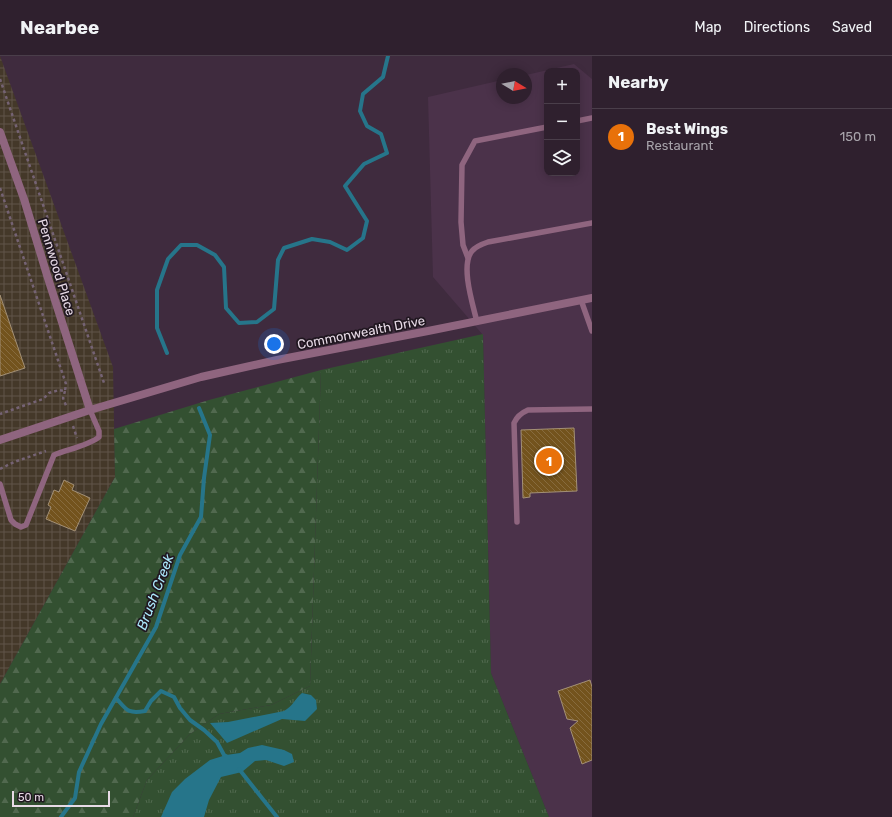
<!DOCTYPE html>
<html lang="en">
<head>
<meta charset="utf-8">
<style>
	:root { --surface:#2f202e; --page:#372836; --text:#f1f3f6; --muted:#a7a3aa; --line:#4a3e4a; --accent:#d93025 }
	body { margin:0; font-family:Rubik,sans-serif; background:var(--page); color:var(--text) }
	.controls { position:absolute; right:12px; top:12px; display:grid; overflow:hidden; border-radius:8px; box-shadow:0 2px 10px #0003 }
	.controls button { width:36px; height:36px; display:grid; place-items:center; padding:0; border:0; border-bottom:1px solid var(--line); background:var(--surface); color:var(--text); font:20px sans-serif }
	.compass { position:absolute; left:496px; top:12px; width:36px; height:36px; border-radius:50%; background:var(--surface); box-shadow:0 2px 10px #0003; rotate:100deg }
	.scale { position:absolute; left:12px; bottom:10px; width:98px; box-sizing:border-box; padding-left:4px; border:2px solid #e7dae6; border-top:0; font-size:11px; line-height:14px; white-space:nowrap; color:#e7dae6; -webkit-text-stroke:3px #201720; paint-order:stroke }
	.you { position:absolute; left:274px; top:288px; width:14px; height:14px; margin:-10px; border:3px solid #fff; border-radius:50%; background:#1a73e8; box-shadow:0 0 0 6px #1a73e833 }
	.badge { display:grid; place-items:center; width:26px; height:26px; border-radius:50%; background:var(--accent); color:#fff; font-size:13px; font-weight:700 }
	.pin { position:absolute; translate:-50% -50%; border:2px solid #fff; box-shadow:0 1px 4px #0006 }
	.list { margin:0; padding:0; list-style:none }
	h2 { display:flex; justify-content:space-between; align-items:center; height:52px; margin:0; padding:0 16px; font-size:17px }
	h2 small { font-size:13px; font-weight:400; color:var(--muted) }
	.list li { display:grid; grid-template-columns:26px 1fr auto; gap:12px; align-items:center; box-sizing:border-box; height:56px; padding:0 16px; border-top:1px solid var(--line) }
	.list b { display:block; font-size:15px; white-space:nowrap }
	.list p { margin:0; font-size:13px; white-space:nowrap; color:var(--muted) }
	.list em { font-size:13px; font-style:normal; color:var(--muted) }
	.icon { flex:none; width:22px; height:22px; fill:none; stroke:currentColor; stroke-width:2; stroke-linecap:round; stroke-linejoin:round }
	.map { position:relative; flex:none; width:592px; height:761px; overflow:hidden }
	header { display:flex; align-items:center; gap:24px; box-sizing:border-box; height:56px; padding:0 20px; background:var(--surface); border-bottom:1px solid var(--line) }
	header strong { font-size:19px }
	nav { display:flex; gap:22px; margin-inline-start:auto; font-size:14px }
	main { display:flex }
	aside { flex:1; background:var(--surface) }
	.map>svg:first-child { display:block }
	.built { fill:#4b324a; fill-rule:evenodd }
	.industrial { fill:url(#industrial-grid) }
	.grass { fill:url(#grass-tufts) }
	.forest { fill:url(#forest-firs) }
	.water { fill:#26758a }
	.lines { fill:none; stroke-linecap:round; stroke-linejoin:round }
	.stream { stroke:#26758a; stroke-width:4 }
	.building { fill:url(#building-back-hatch); stroke:#a39076 }
	.path { stroke:#756374; stroke-width:2.5; stroke-dasharray:3 3; stroke-linecap:butt }
	.service { stroke:#8f657f; stroke-width:5.5 }
	.minor { stroke:#8f657f; stroke-width:8 }
	.tertiary { stroke:#8f657f; stroke-width:8 }
	.labels { text-anchor:middle; stroke-width:3.5; stroke-linejoin:round; paint-order:stroke }
	.street-label { font-size:13px; fill:#e7dae6; stroke:#201720 }
	.water-label { font-size:14px; font-style:italic; fill:#abe8fb; stroke:#201720 }
</style>
</head>
<body>
<header>
<strong>Nearbee</strong>
<nav><a>Map</a><a>Directions</a><a>Saved</a></nav>
</header>
<main>
<div class="map">
<svg width="592" height="761" viewBox="0 0 592 761">
	<defs>
		<pattern id="industrial-grid" width="8" height="8" patternUnits="userSpaceOnUse"><rect width="8" height="8" fill="#443829"/><path d="M0 4h8M4 0v8" fill="none" stroke="#5f5448"/></pattern>
		<pattern id="grass-tufts" width="24" height="20" patternUnits="userSpaceOnUse"><rect width="24" height="20" fill="#335031"/><path d="M3 7l-1-3M5 7V3M7 7l1-3M15 17l-1-3M17 17v-4M19 17l1-3" fill="none" stroke="#51694f"/></pattern>
		<pattern id="forest-firs" width="22" height="20" patternUnits="userSpaceOnUse"><rect width="22" height="20" fill="#335031"/><path d="M5 1l3.5 6h-7zM16 11l3.5 6h-7z" fill="#51694f"/></pattern>
		<pattern id="building-back-hatch" width="6" height="6" patternUnits="userSpaceOnUse"><rect width="6" height="6" fill="#73531d"/><path d="M-1 5l2 2M0 0l6 6M5-1l2 2" fill="none" stroke="#876b3e"/></pattern>
	</defs>
	<rect width="100%" height="100%" fill="#3f2b3e"/>
	<path class="built" d="M574,8L592,23V761H549L491,617L483,279L433,221L428,41L502,24V42H526V19ZM547,15H577V117H547Z"/>
	<polygon class="industrial" points="0,0 113,311 115,421 0,628"/>
	<polygon class="grass" points="483,278 491,617 549,761 133,761 147,724 190,678 219,658 271,649 310,630 321,314"/>
	<polygon class="forest" points="321,314 310,630 271,649 219,658 190,678 147,724 133,761 0,761 0,628 115,421 114,373 209,344"/>
	<g class="water">
		<path d="M302,637L311,639L316,644L317,653L305,665L282,663L227,687L210,667L228,666L284,655C293,650 294,644 302,637Z"/>
		<polygon points="262,689 284,694 292,698 294,706 284,710 266,704 255,705 242,716 221,721 209,744 204,761 161,761 172,736 185,723 210,704 226,699 240,697 248,692"/>
	</g>
	<g class="lines">
		<g class="stream">
			<polyline points="167,297 157,272 157,234 168,203 181,189 197,189 215,199 224,211 226,252 239,267 257,266 274,253 278,204 284,192 312,183 330,186 347,194 363,182 367,165 345,130 364,108 387,97 381,78 367,70 360,55 363,38 383,21 388,0"/>
			<path d="M116,642C127,654 127,658 145,655L151,645L161,635L174,641L180,652L190,664L204,674L217,686L224,699L229,702"/>
			<polyline points="239,713 277,761"/>
			<polyline points="61,761 75,742 79,716 101,668 156,571 180,499 201,461 204,422 210,379 199,352"/>
		</g>
	</g>
	<g class="building">
		<polygon points="0,239 25,312 0,320"/>
		<polygon points="574,372 577,435 530,437 530,441 523,442 521,374"/>
		<polygon points="64,424 74,429 72,434 90,442 75,475 46,463 51,451 48,449 54,434 59,436"/>
		<polygon points="590,624 592,631 592,704 582,708 570,672 578,665 567,663 558,635"/>
	</g>
	<g class="lines">
		<g class="path">
			<polyline points="0,23 104,327"/>
			<polyline points="0,132 66,328 65,335 59,334 49,337 43,343 0,358"/>
			<polyline points="65,335 63,342 67,352"/>
			<polyline points="73,370 77,382"/>
			<polyline points="0,413 14,406 46,395"/>
		</g>
		<g class="service">
			<polyline points="577,65 592,62"/>
			<polyline points="468,202 463,189 461,166 462,109 475,85 547,71"/>
			<polyline points="581,244 592,275"/>
			<path d="M477,266C473,249 460,209 472,195C476,190 482,188 488,186L592,167"/>
			<path d="M0,428L11,464L15,468L21,471L26,469L54,399C66,394 90,389 99,381V375L90,354"/>
			<path d="M517,466L514,367C517,360 521,357 528,354L592,353"/>
		</g>
		<polyline class="minor" points="0,76 24,143 47,219 90,354"/>
		<polyline class="tertiary" points="0,384 90,354 201,321 277,304 428,275 592,242"/>
	</g>
	<g class="labels">
		<g class="street-label">
			<text transform="translate(57 211) rotate(73)" y="5">Pennwood Place</text>
			<text transform="translate(361 276) rotate(-11)" y="5">Commonwealth Drive</text>
		</g>
		<g class="water-label">
			<text transform="translate(155 536) rotate(-69)" y="5">Brush Creek</text>
		</g>
	</g>
</svg>
<div class="controls">
<button>+</button>
<button>−</button>
<button><svg class="icon" aria-label="layers" viewBox="0 0 24 24"><path d="M12 4l9 5-9 5-9-5zM3 14l9 5 9-5"/></svg></button>
</div>
<svg class="compass" viewBox="-18 -18 36 36"><path d="M0-13l5 13h-10z" fill="#e53935"/><path d="M0 13l5-13h-10z" fill="#a7a3aa"/></svg>
<div class="scale">50 m</div>
<div class="you"></div>
<div class="pin badge" style="left:549px;top:405px;background:#e8710a">1</div>
</div>
<aside>
<h2>Nearby<small></small></h2>
<ul class="list">
<li><span class="badge" style="background:#e8710a">1</span><div><b>Best Wings</b><p>Restaurant</p></div><em>150 m</em></li>
</ul>
</aside>
</main>
</body>
</html>
